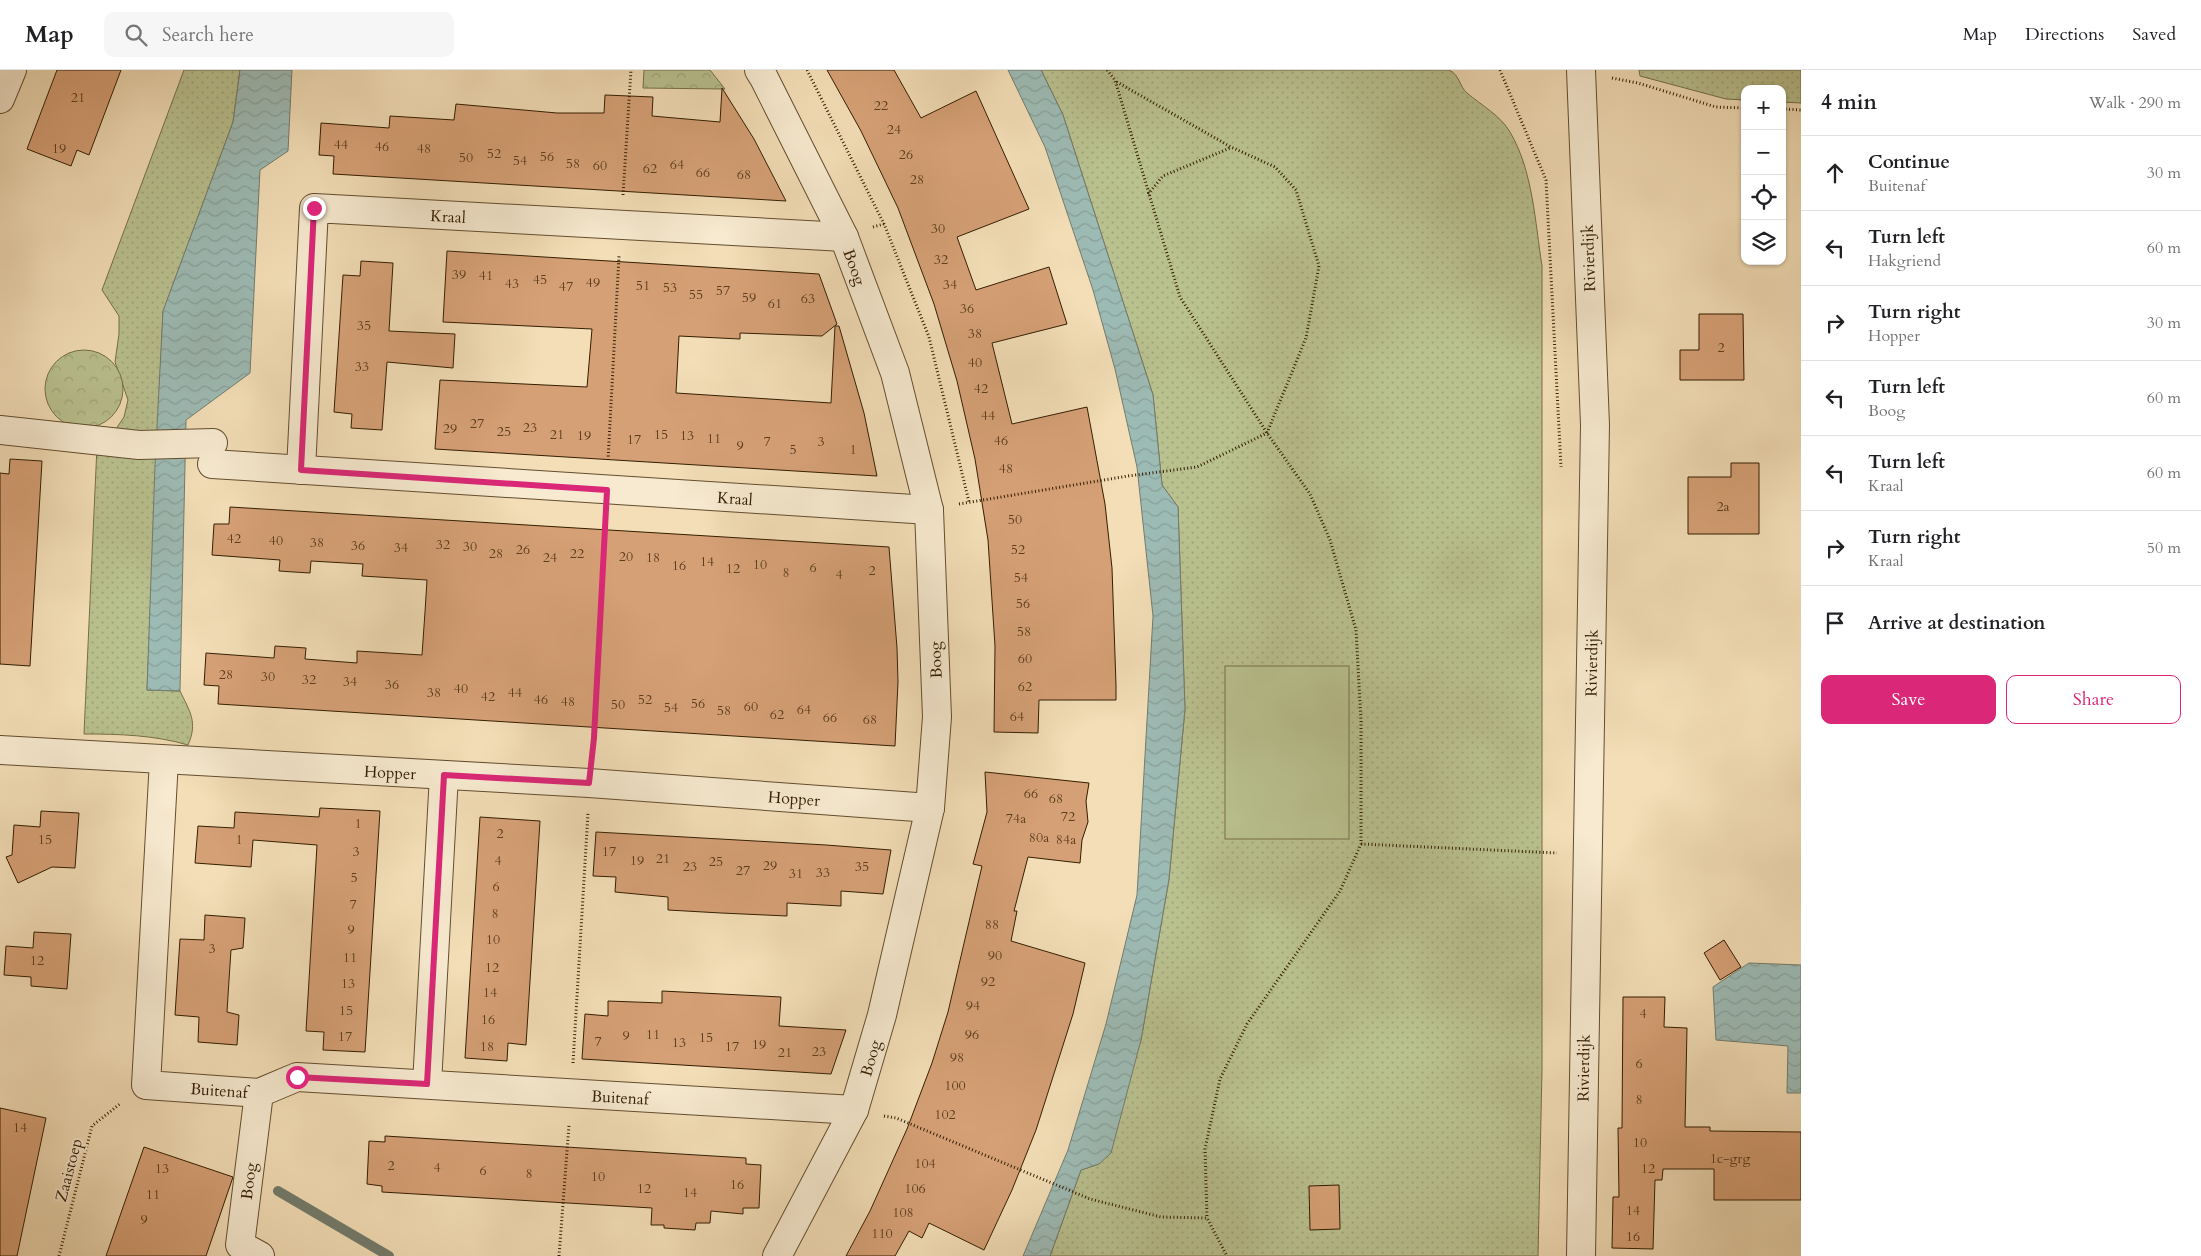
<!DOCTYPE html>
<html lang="en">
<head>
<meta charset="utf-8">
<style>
	:root { --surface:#fff; --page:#f6f6f6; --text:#202124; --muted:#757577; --line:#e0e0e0; --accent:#db2777 }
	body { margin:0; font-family:Cardo,serif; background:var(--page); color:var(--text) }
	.controls { position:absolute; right:15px; top:15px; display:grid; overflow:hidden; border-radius:10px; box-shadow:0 1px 4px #0004 }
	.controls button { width:45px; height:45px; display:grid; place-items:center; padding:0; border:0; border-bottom:1px solid var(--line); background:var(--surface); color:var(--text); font:25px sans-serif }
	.stop { position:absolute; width:15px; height:15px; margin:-11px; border:4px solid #db2777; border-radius:50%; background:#fff }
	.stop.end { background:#db2777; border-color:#fff; box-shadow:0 1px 5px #0008 }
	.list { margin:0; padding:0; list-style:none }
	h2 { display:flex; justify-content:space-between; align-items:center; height:65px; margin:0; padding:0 20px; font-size:21px }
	h2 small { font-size:16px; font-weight:400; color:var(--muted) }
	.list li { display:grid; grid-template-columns:32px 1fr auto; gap:15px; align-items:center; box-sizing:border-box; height:75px; padding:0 20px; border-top:1px solid var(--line) }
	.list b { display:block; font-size:19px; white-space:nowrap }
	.list p { margin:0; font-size:16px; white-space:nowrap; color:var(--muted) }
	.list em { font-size:16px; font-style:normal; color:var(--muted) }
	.actions { display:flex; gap:10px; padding:15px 20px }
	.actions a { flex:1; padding:11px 0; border:1px solid var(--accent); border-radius:10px; text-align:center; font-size:18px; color:var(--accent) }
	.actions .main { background:var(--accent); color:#fff }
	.icon { flex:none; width:28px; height:28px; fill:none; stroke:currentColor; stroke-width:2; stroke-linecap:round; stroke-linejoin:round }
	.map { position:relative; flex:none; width:1801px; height:1186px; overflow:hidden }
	header { display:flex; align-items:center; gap:30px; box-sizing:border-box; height:70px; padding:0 25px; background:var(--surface); border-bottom:1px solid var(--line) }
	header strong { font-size:24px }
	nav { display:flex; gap:28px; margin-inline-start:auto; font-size:18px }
	.search { width:350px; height:45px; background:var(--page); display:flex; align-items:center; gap:12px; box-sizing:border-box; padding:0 18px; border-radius:10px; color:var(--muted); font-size:19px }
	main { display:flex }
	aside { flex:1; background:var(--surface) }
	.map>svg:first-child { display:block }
	.grass { fill:url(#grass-dots); stroke:#766f48 }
	.park { fill:url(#park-crowns); stroke:#766f48 }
	.pitch { fill:#b9c18f; stroke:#766f48 }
	.water { fill:url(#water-waves); stroke:#737c6d }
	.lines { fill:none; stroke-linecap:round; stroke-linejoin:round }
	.stream { stroke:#737c6d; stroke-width:10 }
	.building { fill:#d6a076; stroke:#331d00 }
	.minor-casing { stroke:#634d2e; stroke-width:30 }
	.path { stroke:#331d00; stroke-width:3; stroke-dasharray:1 2.5; stroke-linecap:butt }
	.minor { stroke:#f7ead0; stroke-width:28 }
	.route { stroke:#db2777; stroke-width:6 }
	.labels { text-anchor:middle; stroke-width:4; stroke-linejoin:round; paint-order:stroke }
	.number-label { font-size:14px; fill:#5c3e1e }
	.street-label { font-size:16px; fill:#331d00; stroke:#f7ead0 }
</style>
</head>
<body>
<header>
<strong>Map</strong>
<div class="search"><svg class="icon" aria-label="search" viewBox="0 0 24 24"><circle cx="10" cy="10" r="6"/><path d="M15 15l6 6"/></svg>Search here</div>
<nav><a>Map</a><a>Directions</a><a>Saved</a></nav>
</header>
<main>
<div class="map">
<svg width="1801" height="1186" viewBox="0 0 1801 1186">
	<defs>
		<pattern id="grass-dots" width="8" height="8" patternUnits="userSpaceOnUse" patternTransform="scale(1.25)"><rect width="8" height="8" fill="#b9c18f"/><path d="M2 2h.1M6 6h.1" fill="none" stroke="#a0a57a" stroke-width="1.8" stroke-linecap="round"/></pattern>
		<pattern id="park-crowns" width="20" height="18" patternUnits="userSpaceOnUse" patternTransform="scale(1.25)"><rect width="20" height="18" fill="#b9c18f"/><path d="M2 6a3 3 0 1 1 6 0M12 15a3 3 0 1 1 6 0" fill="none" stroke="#a0a57a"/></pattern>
		<pattern id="water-waves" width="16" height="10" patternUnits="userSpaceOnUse" patternTransform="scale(1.25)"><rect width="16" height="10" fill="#9dbbb5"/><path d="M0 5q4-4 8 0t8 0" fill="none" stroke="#88a09a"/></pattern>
	</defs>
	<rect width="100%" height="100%" fill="#f3deb7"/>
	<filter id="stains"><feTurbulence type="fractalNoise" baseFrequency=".004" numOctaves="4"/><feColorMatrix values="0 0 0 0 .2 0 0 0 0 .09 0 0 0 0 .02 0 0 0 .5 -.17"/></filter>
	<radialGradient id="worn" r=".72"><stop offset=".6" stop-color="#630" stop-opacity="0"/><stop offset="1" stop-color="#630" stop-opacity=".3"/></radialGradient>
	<g class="grass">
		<path d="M184,0H240L233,52L163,242L147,620L180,621C190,642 198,652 188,675C154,665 119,664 84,664L97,376L116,359L124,347L128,330L115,292L119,264V246L102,220Z"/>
		<path d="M1041,0H1449C1460,5 1459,16 1467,23C1481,35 1501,46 1510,62C1533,101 1535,152 1542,196V999L1538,1186H1050L1081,1100L1099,1094L1141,970L1169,809L1185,639L1178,437L1162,415L1153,325L1063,45Z"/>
		<polygon points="1639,0 1801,0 1801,33 1782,32 1782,19 1745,19 1745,30 1726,29 1640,6"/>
	</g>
	<g class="park">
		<polygon points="644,0 710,0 725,19 643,18"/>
		<circle cx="84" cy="319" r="39"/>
	</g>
	<rect class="pitch" x="1225" y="596" width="124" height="173"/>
	<g class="water">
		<polygon points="240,0 292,0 288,81 260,100 250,303 186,350 180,621 147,620 155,395 163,241 233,52"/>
		<polygon points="1008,0 1041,0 1063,45 1153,325 1162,415 1178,437 1185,639 1169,809 1141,970 1111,1083 1099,1094 1081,1100 1050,1186 1023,1186 1068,1080 1106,954 1137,825 1153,546 1137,397 1115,299 1093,220 1045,77"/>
		<polygon points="1749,893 1801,895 1801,1023 1787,1023 1788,976 1716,970 1713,917"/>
	</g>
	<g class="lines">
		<polyline class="stream" points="278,1121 389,1186"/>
	</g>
	<g class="building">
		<polygon points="57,0 121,0 89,85 77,80 71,96 27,79"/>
		<polygon points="827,0 894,0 921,48 976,21 1029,139 957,167 976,220 1049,197 1067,254 992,273 1012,354 1087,337 1105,434 1112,498 1116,615 1116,630 1039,630 1038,663 994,662 995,576 988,470 975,389 957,311 934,234 898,138 861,61"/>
		<polygon points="722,18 754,69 786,131 333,104 334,86 319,85 321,53 389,58 390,46 454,50 456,34 557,43 604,43 605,25 653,27 652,46 720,52"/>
		<polygon points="447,181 819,204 837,254 822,266 740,263 740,269 679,266 676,323 831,333 835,256 839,256 864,343 877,406 435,379 440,310 587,317 592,259 443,252"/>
		<polygon points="361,191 393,193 389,261 455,264 453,298 387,292 382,360 351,358 352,344 334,342 343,205 360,206"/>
		<polygon points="1699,244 1743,244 1744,310 1680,310 1680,280 1699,280"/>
		<polygon points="10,389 42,391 30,596 0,594 0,403 9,404"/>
		<polygon points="1731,393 1759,393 1759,464 1688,464 1688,407 1731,407"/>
		<polygon points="230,437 889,477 897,578 898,612 895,676 218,634 219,616 204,615 206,583 274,588 275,576 306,578 305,589 357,593 357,581 422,585 425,542 427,510 362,506 363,494 311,491 310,503 294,502 279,501 280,490 212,485 214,454 229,454"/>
		<polygon points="985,702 1089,713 1086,731 1088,752 1082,770 1080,793 1028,787 1014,841 1017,841 1011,871 1085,893 1073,944 1036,1060 1012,1120 984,1180 929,1153 922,1168 909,1161 895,1186 846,1186 870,1141 907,1059 932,993 948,942 982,796 973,794 987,742"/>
		<polygon points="320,738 380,741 365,982 323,980 324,962 306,961 317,775 253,770 251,797 195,793 198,756 234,758 235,742 319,747"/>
		<polygon points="41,741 79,743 75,798 52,797 18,813 6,787 12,785 14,755 40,757"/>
		<polygon points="480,747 540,751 526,975 508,973 507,991 465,988"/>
		<polygon points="596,762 826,775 891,780 883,824 841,821 841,836 787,833 787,846 721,843 668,840 668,827 615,822 616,807 593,806"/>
		<polygon points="205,845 245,848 243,878 231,880 229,910 227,942 239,945 237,975 198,972 199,947 175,945 180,869 204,870"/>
		<polygon points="34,862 71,864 67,919 31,916 31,907 4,905 6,876 33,878"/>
		<polygon points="1724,870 1741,897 1720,910 1704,883"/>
		<polygon points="662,921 781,927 779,956 846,960 831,1004 582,989 585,944 608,946 608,931 662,933"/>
		<polygon points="1623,927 1665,927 1664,957 1687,958 1685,1057 1710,1057 1710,1061 1801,1062 1801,1130 1714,1130 1714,1099 1663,1099 1662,1110 1655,1110 1653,1179 1612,1178 1613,1127 1619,1127 1618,1058 1622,1058"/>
		<polygon points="0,1038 46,1048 17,1186 0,1186"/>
		<polygon points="385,1066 746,1088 746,1094 761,1095 759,1138 743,1138 743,1144 711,1141 710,1153 696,1153 695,1160 664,1158 664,1155 651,1155 652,1138 382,1122 382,1116 367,1114 369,1071 385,1072"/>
		<polygon points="144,1077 233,1107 206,1186 106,1186"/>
		<polygon points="1339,1115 1340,1159 1310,1160 1309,1116"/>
	</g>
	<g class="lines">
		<defs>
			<g id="minor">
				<polyline points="759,0 764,8 844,167 895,303 929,440 937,647 930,738 882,945 854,1040 777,1186"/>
				<polyline points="0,29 12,0"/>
				<polyline points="0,360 139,375 213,373"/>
				<polyline points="212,394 929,440"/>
				<polyline points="301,400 314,138 844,167"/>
				<polyline points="0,680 589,713 930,738"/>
				<polyline points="164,690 146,1015 259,1023 297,1007 854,1040"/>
				<polyline points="427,1014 444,705"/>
				<polyline points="259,1023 240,1175 260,1186"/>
				<polyline points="1581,1186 1595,355 1581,0"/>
			</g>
		</defs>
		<use href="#minor" class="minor-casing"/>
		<g class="path">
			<polyline points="807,0 884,154 929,267 969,432"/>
			<polyline points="1107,0 1115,10 1180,227 1267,363 1310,424 1330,470 1356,560 1361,651 1361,774 1340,821 1247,954 1220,1009 1205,1079 1207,1148"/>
			<polyline points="1500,0 1546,110 1561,397"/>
			<polyline points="1612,8 1638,13 1716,37 1745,38"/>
			<polyline points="1782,39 1801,40"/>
			<polyline points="1148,124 1163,106 1230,78"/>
			<polyline points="623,125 631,0"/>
			<polyline points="873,157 884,154"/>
			<polyline points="608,390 619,186"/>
			<polyline points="959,434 1128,406 1197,397 1267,363 1306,268 1319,196 1296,120 1275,97 1231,77 1115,11"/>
			<polyline points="592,682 605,451"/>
			<polyline points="1361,774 1557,783"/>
			<polyline points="573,993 588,743"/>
			<polyline points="884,1046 896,1048 1090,1129 1161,1147 1207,1148 1227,1186"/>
			<polyline points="59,1186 92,1056 121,1033"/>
			<polyline points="559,1186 569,1055"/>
		</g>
		<use href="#minor" class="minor"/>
	</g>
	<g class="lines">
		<polyline class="route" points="297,1007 427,1014 444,705 589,713 594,668 607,420 301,400 314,138"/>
	</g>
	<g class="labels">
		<g class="number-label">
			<text x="78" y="32">21</text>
			<text x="881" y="40">22</text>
			<text x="894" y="64">24</text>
			<text x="341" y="79">44</text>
			<text x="382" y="81">46</text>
			<text x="59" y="83">19</text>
			<text x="424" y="83">48</text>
			<text x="494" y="88">52</text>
			<text x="906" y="89">26</text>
			<text x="547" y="91">56</text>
			<text x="466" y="92">50</text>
			<text x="520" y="95">54</text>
			<text x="573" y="98">58</text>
			<text x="677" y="99">64</text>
			<text x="600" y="100">60</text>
			<text x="650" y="103">62</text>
			<text x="703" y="107">66</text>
			<text x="744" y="109">68</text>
			<text x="917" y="114">28</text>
			<text x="938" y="163">30</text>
			<text x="941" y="194">32</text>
			<text x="459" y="209">39</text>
			<text x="486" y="210">41</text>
			<text x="540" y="214">45</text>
			<text x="593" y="217">49</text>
			<text x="512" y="218">43</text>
			<text x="950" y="219">34</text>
			<text x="643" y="220">51</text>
			<text x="566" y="221">47</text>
			<text x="670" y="222">53</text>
			<text x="723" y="225">57</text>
			<text x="696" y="229">55</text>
			<text x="749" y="232">59</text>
			<text x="808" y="233">63</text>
			<text x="775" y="238">61</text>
			<text x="967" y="243">36</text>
			<text x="364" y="260">35</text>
			<text x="975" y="268">38</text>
			<text x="1721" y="282">2</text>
			<text x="975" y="297">40</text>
			<text x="362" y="301">33</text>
			<text x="981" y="323">42</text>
			<text x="988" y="350">44</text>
			<text x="477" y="358">27</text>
			<text x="530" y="362">23</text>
			<text x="450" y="363">29</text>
			<text x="504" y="366">25</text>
			<text x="557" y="369">21</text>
			<text x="661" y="369">15</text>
			<text x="584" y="370">19</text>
			<text x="687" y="370">13</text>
			<text x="714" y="373">11</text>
			<text x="634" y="374">17</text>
			<text x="1001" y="375">46</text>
			<text x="767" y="376">7</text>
			<text x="821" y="376">3</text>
			<text x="740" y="380">9</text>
			<text x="793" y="384">5</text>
			<text x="853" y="384">1</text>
			<text x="1006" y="403">48</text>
			<text x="1723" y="441">2a</text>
			<text x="1015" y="454">50</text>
			<text x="234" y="473">42</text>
			<text x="276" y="475">40</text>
			<text x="317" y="477">38</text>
			<text x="443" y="479">32</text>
			<text x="358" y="480">36</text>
			<text x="470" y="481">30</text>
			<text x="401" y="482">34</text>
			<text x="523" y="484">26</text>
			<text x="1018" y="484">52</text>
			<text x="496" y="488">28</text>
			<text x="577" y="488">22</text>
			<text x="626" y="491">20</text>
			<text x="550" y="492">24</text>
			<text x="653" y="492">18</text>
			<text x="707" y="496">14</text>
			<text x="760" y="499">10</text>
			<text x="679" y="500">16</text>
			<text x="813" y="502">6</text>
			<text x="733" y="503">12</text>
			<text x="872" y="505">2</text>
			<text x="786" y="507">8</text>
			<text x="839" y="509">4</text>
			<text x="1021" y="512">54</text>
			<text x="1023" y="538">56</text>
			<text x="1024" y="566">58</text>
			<text x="1025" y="593">60</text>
			<text x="226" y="609">28</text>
			<text x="268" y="611">30</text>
			<text x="309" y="614">32</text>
			<text x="350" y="616">34</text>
			<text x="392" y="619">36</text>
			<text x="1025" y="621">62</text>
			<text x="461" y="623">40</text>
			<text x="434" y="627">38</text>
			<text x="515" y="627">44</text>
			<text x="488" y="631">42</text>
			<text x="541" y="634">46</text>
			<text x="645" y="634">52</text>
			<text x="568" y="636">48</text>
			<text x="698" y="638">56</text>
			<text x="618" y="639">50</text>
			<text x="751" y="641">60</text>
			<text x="671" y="642">54</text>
			<text x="804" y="644">64</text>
			<text x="724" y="645">58</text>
			<text x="777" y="649">62</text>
			<text x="1017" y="651">64</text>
			<text x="830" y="652">66</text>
			<text x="870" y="654">68</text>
			<text x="1031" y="728">66</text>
			<text x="1056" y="733">68</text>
			<text x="1068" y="751">72</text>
			<text x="1016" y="753">74a</text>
			<text x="358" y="758">1</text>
			<text x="500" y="768">2</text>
			<text x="1039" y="772">80a</text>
			<text x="45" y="774">15</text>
			<text x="239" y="774">1</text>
			<text x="1066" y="774">84a</text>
			<text x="356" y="786">3</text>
			<text x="609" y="786">17</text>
			<text x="663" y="793">21</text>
			<text x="498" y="795">4</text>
			<text x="637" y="795">19</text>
			<text x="716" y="796">25</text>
			<text x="770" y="800">29</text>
			<text x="690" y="801">23</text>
			<text x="862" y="801">35</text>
			<text x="743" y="805">27</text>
			<text x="823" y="807">33</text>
			<text x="796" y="808">31</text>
			<text x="354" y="812">5</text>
			<text x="496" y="821">6</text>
			<text x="353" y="839">7</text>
			<text x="495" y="848">8</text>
			<text x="992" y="859">88</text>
			<text x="351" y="864">9</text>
			<text x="493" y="874">10</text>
			<text x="212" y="883">3</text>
			<text x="995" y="890">90</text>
			<text x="350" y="892">11</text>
			<text x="37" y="895">12</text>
			<text x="492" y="902">12</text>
			<text x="988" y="916">92</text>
			<text x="348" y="918">13</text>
			<text x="490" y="927">14</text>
			<text x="973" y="940">94</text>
			<text x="346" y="945">15</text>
			<text x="1643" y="948">4</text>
			<text x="488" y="954">16</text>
			<text x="653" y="969">11</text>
			<text x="972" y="969">96</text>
			<text x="626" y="970">9</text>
			<text x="345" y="971">17</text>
			<text x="706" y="972">15</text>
			<text x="598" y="976">7</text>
			<text x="679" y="977">13</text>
			<text x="759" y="979">19</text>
			<text x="487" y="981">18</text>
			<text x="732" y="981">17</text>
			<text x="819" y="986">23</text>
			<text x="785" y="987">21</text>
			<text x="957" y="992">98</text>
			<text x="1639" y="998">6</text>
			<text x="955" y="1020">100</text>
			<text x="1639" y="1034">8</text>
			<text x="945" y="1049">102</text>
			<text x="20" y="1062">14</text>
			<text x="1640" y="1077">10</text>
			<text x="1730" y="1093">1c-grg</text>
			<text x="925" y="1098">104</text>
			<text x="391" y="1100">2</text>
			<text x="437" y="1102">4</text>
			<text x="162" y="1103">13</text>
			<text x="1648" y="1103">12</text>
			<text x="483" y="1105">6</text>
			<text x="529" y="1108">8</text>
			<text x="598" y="1111">10</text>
			<text x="737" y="1119">16</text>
			<text x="644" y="1123">12</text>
			<text x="915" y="1123">106</text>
			<text x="690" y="1127">14</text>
			<text x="153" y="1129">11</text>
			<text x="1633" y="1145">14</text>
			<text x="903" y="1147">108</text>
			<text x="144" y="1154">9</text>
			<text x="882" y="1168">110</text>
			<text x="1633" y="1171">16</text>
		</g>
		<g class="street-label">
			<text transform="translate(448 146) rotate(3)" y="6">Kraal</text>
			<text transform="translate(1588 188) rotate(-92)" y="6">Rivierdijk</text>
			<text transform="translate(855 197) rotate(70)" y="6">Boog</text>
			<text transform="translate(735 428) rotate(4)" y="6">Kraal</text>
			<text transform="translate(935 590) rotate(-92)" y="6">Boog</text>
			<text transform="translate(1591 593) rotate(-89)" y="6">Rivierdijk</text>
			<text transform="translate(390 702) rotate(3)" y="6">Hopper</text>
			<text transform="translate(794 728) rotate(4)" y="6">Hopper</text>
			<text transform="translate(870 988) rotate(-74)" y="6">Boog</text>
			<text transform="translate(1583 998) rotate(-89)" y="6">Rivierdijk</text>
			<text transform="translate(219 1020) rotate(4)" y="6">Buitenaf</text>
			<text transform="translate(620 1027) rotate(3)" y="6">Buitenaf</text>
			<text transform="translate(68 1100) rotate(-75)" y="6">Zaaistoep</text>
			<text transform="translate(248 1111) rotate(-83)" y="6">Boog</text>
		</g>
	</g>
	<rect width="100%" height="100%" filter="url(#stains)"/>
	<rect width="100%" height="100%" fill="url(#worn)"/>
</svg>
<div class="controls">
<button>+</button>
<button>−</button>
<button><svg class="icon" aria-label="locate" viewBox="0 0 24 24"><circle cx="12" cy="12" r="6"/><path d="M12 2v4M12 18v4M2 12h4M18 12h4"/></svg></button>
<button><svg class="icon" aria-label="layers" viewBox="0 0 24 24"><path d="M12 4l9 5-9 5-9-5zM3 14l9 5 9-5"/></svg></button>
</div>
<div class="stop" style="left:297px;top:1007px"></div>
<div class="stop end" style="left:314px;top:138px"></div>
</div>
<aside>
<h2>4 min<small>Walk · 290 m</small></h2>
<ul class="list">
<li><svg class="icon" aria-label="ahead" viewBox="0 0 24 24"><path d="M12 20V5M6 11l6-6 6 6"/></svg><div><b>Continue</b><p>Buitenaf</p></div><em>30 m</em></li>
<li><svg class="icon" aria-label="left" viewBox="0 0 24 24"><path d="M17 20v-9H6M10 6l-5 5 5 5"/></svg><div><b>Turn left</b><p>Hakgriend</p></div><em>60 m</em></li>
<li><svg class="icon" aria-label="right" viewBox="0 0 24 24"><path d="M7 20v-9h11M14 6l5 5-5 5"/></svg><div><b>Turn right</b><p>Hopper</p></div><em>30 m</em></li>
<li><svg class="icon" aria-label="left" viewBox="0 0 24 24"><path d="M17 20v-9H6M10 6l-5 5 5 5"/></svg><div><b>Turn left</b><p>Boog</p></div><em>60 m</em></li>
<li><svg class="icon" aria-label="left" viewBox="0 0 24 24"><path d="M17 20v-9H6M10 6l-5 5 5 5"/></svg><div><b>Turn left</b><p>Kraal</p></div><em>60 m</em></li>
<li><svg class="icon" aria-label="right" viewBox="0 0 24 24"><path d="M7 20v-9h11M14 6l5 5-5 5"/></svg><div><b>Turn right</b><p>Kraal</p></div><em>50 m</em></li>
<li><svg class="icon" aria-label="arrive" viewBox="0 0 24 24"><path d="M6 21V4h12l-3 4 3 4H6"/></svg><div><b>Arrive at destination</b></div></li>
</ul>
<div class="actions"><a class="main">Save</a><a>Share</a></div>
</aside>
</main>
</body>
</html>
